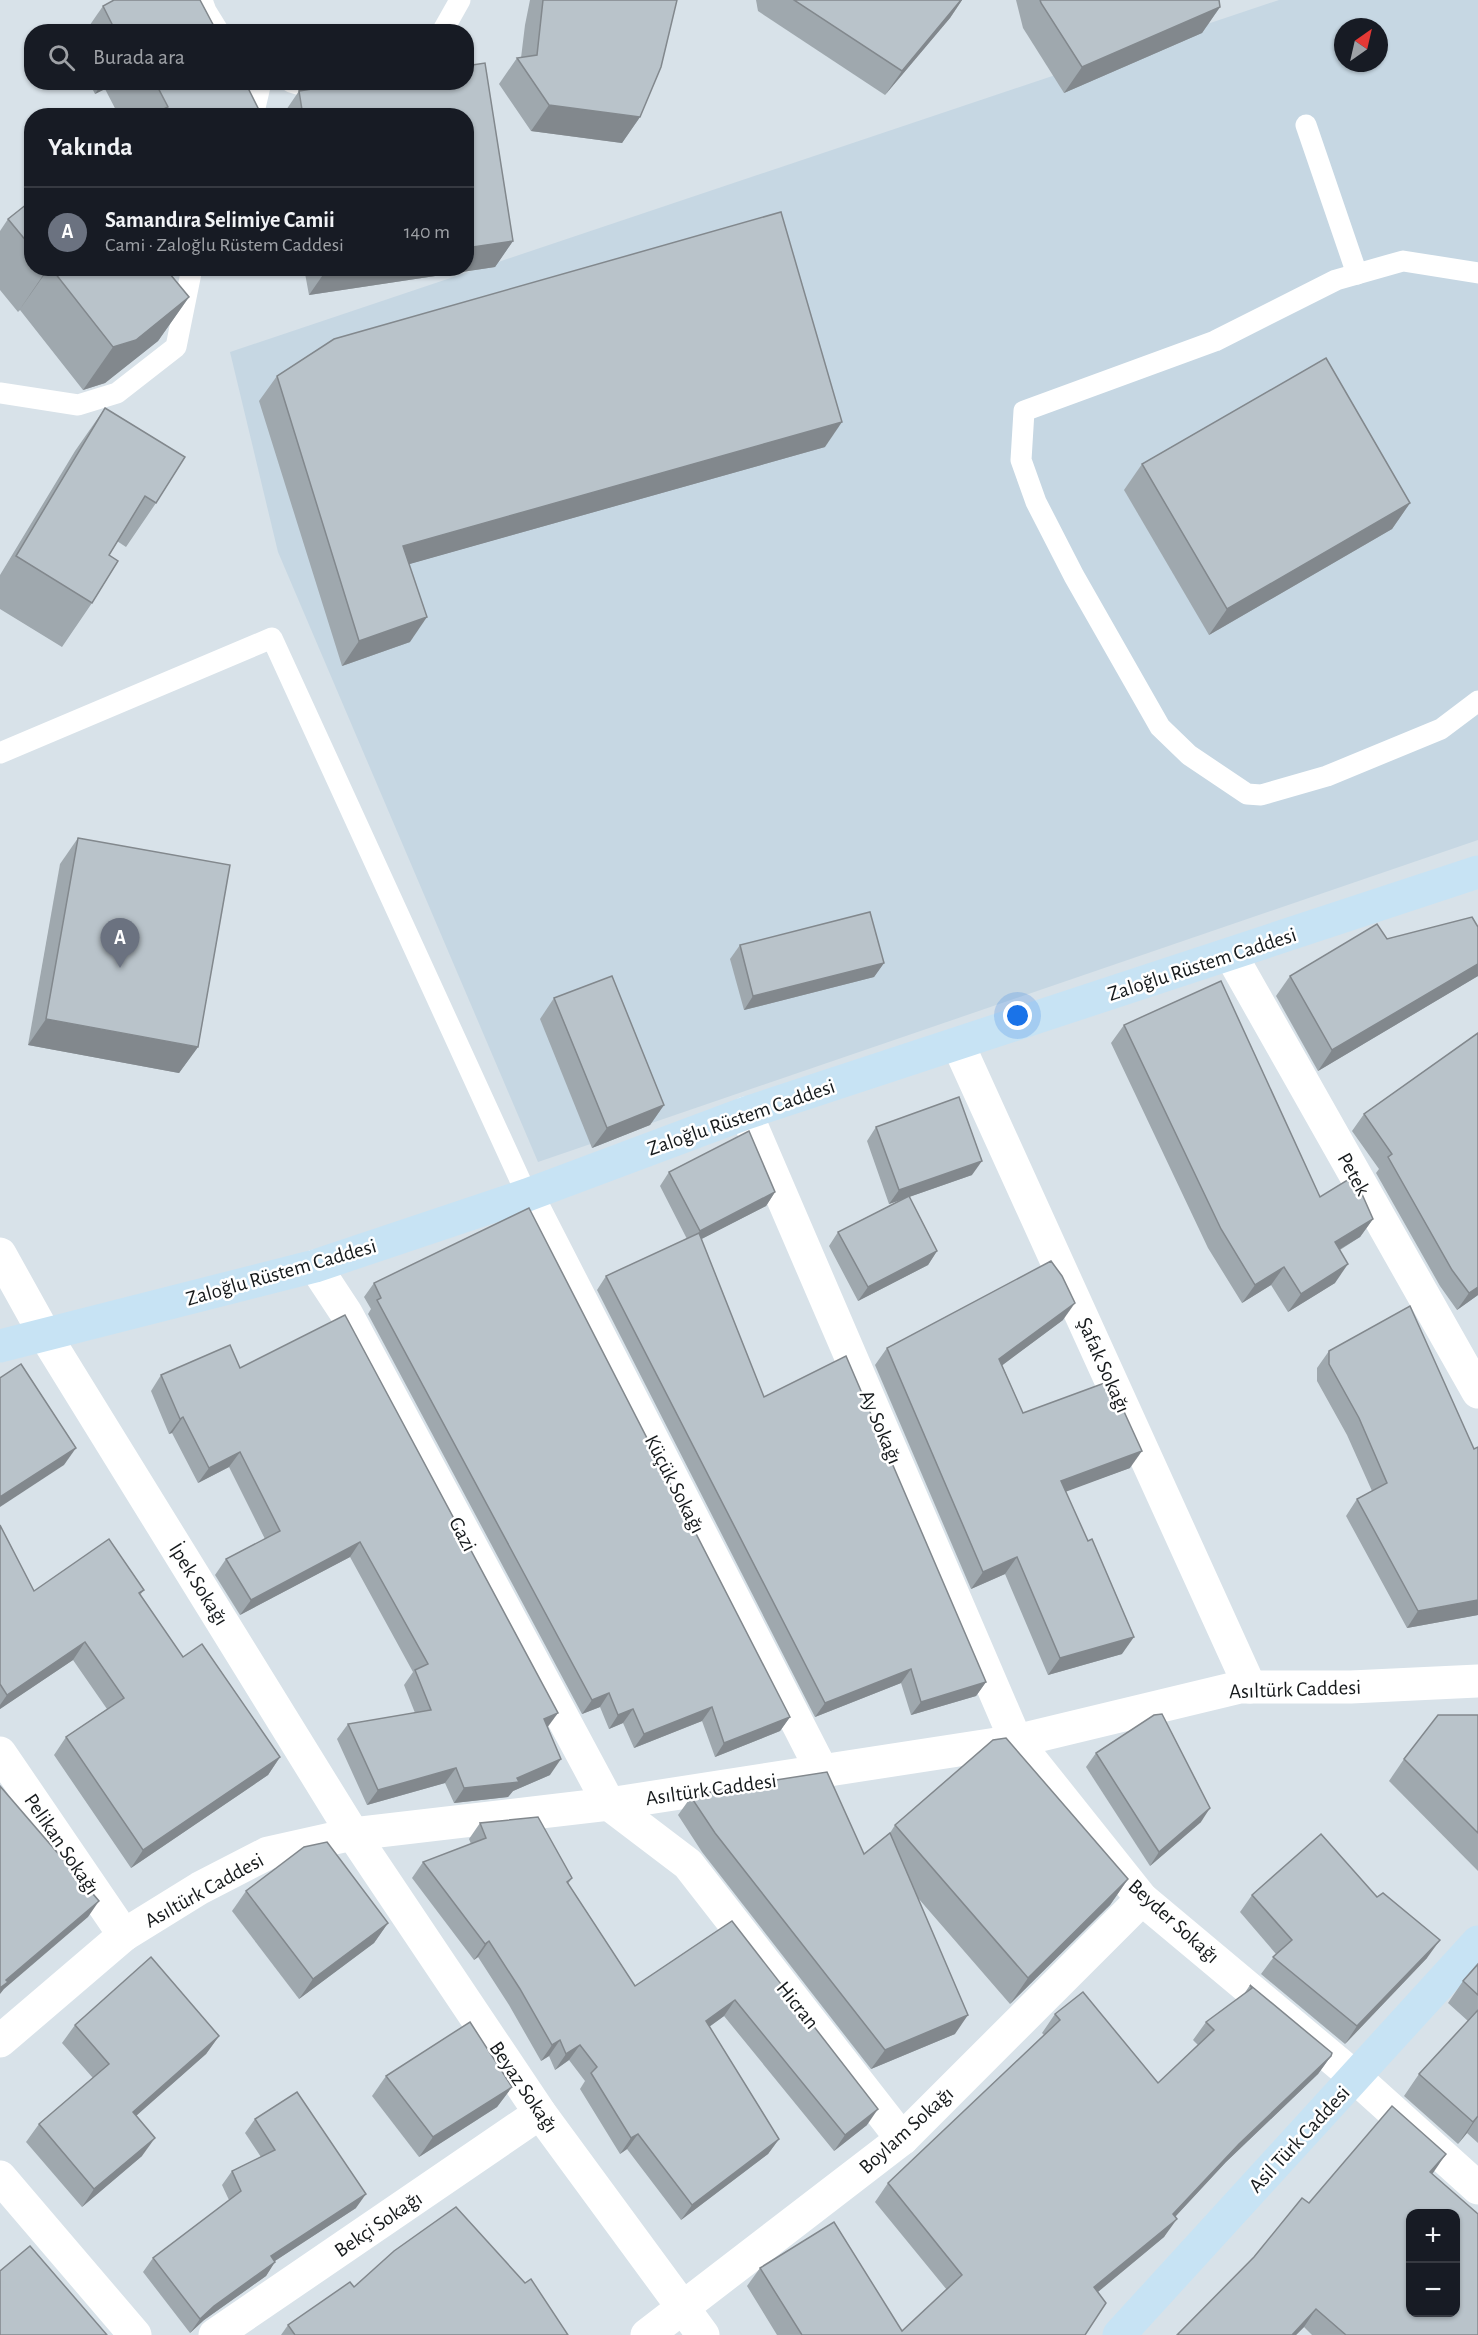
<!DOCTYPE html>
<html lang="tr">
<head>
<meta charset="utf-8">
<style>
	:root { --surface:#171b24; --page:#20242c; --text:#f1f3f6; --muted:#9ea1a6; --line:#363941; --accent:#c3a88e }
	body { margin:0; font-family:"Alegreya Sans",sans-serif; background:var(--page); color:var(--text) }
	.controls { position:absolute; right:18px; bottom:18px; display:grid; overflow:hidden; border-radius:12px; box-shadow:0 2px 4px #0004 }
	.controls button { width:54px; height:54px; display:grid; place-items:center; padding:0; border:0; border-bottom:2px solid var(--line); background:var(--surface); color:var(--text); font:30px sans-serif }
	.compass { position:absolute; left:1334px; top:18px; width:54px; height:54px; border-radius:50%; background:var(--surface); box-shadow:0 2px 4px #0004; rotate:34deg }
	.you { position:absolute; left:1018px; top:1016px; width:21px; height:21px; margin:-15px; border:4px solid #fff; border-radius:50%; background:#1a73e8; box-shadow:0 0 0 9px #1a73e833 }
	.badge { display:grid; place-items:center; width:39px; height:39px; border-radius:50%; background:var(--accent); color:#fff; font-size:20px; font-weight:700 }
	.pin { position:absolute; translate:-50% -50px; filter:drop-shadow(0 2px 3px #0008) }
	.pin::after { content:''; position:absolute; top:32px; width:21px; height:18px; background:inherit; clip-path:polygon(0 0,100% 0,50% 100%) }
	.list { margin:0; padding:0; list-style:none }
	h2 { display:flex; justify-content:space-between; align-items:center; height:78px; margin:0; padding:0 24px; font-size:26px }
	h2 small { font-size:20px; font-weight:400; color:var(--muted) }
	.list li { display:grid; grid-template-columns:39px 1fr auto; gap:18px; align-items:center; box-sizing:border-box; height:90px; padding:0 24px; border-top:2px solid var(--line) }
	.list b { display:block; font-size:22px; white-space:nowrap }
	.list p { margin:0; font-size:20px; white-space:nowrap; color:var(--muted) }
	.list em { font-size:20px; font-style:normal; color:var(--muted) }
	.icon { flex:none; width:33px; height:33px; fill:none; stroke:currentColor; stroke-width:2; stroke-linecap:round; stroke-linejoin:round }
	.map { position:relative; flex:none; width:1478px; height:2335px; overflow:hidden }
	.search { position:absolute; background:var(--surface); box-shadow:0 2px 4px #0004; left:24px; top:24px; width:450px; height:66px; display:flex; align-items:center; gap:15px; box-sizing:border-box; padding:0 21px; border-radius:24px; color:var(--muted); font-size:22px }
	.panel { position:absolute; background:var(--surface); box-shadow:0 2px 4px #0004; left:24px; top:108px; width:450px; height:168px; border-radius:24px }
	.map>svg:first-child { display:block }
	.built { fill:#c6d7e3; fill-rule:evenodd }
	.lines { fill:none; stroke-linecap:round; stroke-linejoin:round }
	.lane { stroke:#fff; stroke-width:21 }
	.street { stroke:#fff; stroke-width:33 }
	.secondary { stroke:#c7e3f4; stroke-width:33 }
	.wall { fill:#9fa8ae }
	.shaded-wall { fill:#82888d }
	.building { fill:#b9c3ca; stroke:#82888d; stroke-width:1.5; fill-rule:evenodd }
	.labels { text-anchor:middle; stroke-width:5; stroke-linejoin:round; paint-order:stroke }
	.street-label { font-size:21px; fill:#161a1c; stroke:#fff }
</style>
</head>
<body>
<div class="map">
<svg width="1478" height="2335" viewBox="0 0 1478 2335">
	<rect width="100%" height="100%" fill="#d8e2e9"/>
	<path class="built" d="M1279,0H1478V840L538,1162L278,552L230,352ZM1343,27H1379V63H1343Z"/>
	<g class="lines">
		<g class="lane">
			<polyline points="202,0 206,11 219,32"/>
			<polyline points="442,32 460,0"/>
			<path d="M291,82C317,91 346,91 372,82"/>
			<polyline points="253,116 261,82"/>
			<polyline points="1306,125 1357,274"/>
			<polyline points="1478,273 1403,261 1336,280 1215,341 1024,411 1021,460 1036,502 1074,576 1160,727 1189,755 1247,794 1261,795 1327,776 1441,729 1478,701"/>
			<polyline points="0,393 78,405 117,393 176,347 192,268"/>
			<polyline points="0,753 272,638 527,1195"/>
		</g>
		<g class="street">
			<polyline points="1231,955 1478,1392"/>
			<polyline points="958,1044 1250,1687"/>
			<polyline points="746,1113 1016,1741 1142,1899 1356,2078 1478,2188"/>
			<polyline points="527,1195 823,1773"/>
			<polyline points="0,1254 45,1335 353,1834 540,2113 703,2335"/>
			<polyline points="315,1266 346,1313 609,1804 688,1864 902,2139"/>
			<polyline points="0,1753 124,1935"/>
			<polyline points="0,2041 124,1935 200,1888 268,1853 353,1834 609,1804 1016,1741 1240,1687 1351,1687 1478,1681"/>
			<polyline points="0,2177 135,2335"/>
			<polyline points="215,2335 540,2113"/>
			<polyline points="647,2335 902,2139 1142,1899"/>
		</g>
		<g class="secondary">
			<polyline points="0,1346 315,1266 527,1195 746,1113 1478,872"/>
			<polyline points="1119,2335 1478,1942"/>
		</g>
	</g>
	<g class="wall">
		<polygon points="530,0 677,0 640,117 622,143 531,131 499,84 517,58 521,58 525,25"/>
		<polygon points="756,0 962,0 950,18 885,95 758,11"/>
		<polygon points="1016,0 1219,0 1220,7 1202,33 1064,93 1023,28"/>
		<polygon points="103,6 217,32 85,32"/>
		<polygon points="485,63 513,241 495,267 309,295 304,268 466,268 466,116 282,116 299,91 357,82 466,82 466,66"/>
		<polygon points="89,82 245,82 262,116 119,116 105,89 95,94"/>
		<polygon points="32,200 32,268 165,268 189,297 158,341 105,383 83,390 20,310 18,312 0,290 0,231 8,219"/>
		<polygon points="277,376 825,447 409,564 410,642 342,666 259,401"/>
		<polygon points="105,408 156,503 126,547 117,541 109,555 92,603 62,647 0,609 0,575 75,451"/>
		<polygon points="1142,464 1410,503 1392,529 1209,635 1124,490"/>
		<polygon points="78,838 198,1047 179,1073 28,1045 60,864"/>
		<polygon points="1478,927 1478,976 1318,1071 1276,996 1290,976 1387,939"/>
		<polygon points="740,945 884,963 874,977 744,1010 730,959"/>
		<polygon points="554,998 664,1105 650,1125 592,1148 540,1019"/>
		<polygon points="1124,1025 1320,1197 1373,1219 1360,1237 1340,1250 1335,1283 1288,1312 1271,1285 1242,1303 1208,1248 1111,1043"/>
		<polygon points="1478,1033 1478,1295 1457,1310 1440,1286 1376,1173 1379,1169 1352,1131 1364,1114"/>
		<polygon points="876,1127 972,1175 909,1197 937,1251 928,1265 858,1301 829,1246 838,1232 901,1200 889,1204 867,1141"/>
		<polygon points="669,1172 775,1192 766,1206 701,1239 764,1397 986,1682 976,1696 911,1715 901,1683 815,1717 597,1290 606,1276 687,1239 660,1186"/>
		<polygon points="374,1283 790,1717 780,1731 715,1757 702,1721 634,1748 623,1723 609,1729 600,1707 582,1714 368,1314 371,1309 364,1297"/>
		<polygon points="1063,1320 1002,1365 1023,1413 1130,1468 1065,1491 1122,1654 1048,1675 1005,1574 971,1589 875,1365 887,1348"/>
		<polygon points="1329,1351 1474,1449 1478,1447 1478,1615 1407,1628 1346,1516 1357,1499 1372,1491 1347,1435 1317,1381 1317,1368"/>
		<polygon points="240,1368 548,1728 550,1775 513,1791 508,1797 454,1803 445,1783 367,1805 337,1739 348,1724 415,1713 404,1685 413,1672 350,1557 240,1615 215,1575 226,1559 265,1539 229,1467 198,1483 172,1433 169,1434 151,1391 161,1375"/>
		<polygon points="0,1525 34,1591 144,1590 140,1595 183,1657 280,1757 268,1775 131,1868 54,1755 66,1737 107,1709 73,1660 0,1709"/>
		<polygon points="1478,1715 1478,1871 1389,1781 1404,1759"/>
		<polygon points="1096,1753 1201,1822 1150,1866 1086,1767"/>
		<polygon points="691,1797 864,1854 890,1833 895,1825 1128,1879 1110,1905 1010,2004 918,1898 955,2034 871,2069 702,1852 678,1815"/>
		<polygon points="480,1823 572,1878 568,1884 635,1986 732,1921 867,2125 834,2151 724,2016 709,2027 779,2139 768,2154 681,2220 627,2149 620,2154 580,2089 585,2081 569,2060 555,2070 549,2056 541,2061 509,2005 478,1957 474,1960 412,1878 423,1862 471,1844 469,1839"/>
		<polygon points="246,1891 388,1923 374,1943 299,1999 232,1911"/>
		<polygon points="1252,1895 1427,1958 1345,2044 1261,1974 1276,1954 1240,1912"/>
		<polygon points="1478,1964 1478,2143 1467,2133 1458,2144 1404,2096 1419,2074 1468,2021 1448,2003 1463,1981"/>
		<polygon points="1250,1985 1331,2056 1318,2074 1226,2162 1175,2217 1164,2237 1098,2292 1085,2335 777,2335 747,2286 760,2268 902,2331 947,2290 875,2202 888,2183 1044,2035 1042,2033 1055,2014 1158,2083 1198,2045 1193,2040 1206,2022 1244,1994"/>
		<polygon points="75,2025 219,2036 206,2054 136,2116 142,2156 82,2207 26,2142 39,2124 93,2078 62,2043"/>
		<polygon points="386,2076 512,2087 497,2107 419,2157 372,2096"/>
		<polygon points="255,2119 356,2208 275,2261 266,2276 204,2320 190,2333 143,2272 153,2258 229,2200 222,2185 232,2171 261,2157 245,2133"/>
		<polygon points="1432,2174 1478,2335 1312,2335 1304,2327 1296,2335 1177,2335 1309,2203"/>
		<polygon points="354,2287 568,2335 281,2335 288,2325"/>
	</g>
	<g class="shaded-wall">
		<polygon points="961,0 962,0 950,18 885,95 902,71"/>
		<polygon points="1220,7 1202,33 1064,93 1082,67"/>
		<polygon points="103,82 110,82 105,89 95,94"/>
		<polygon points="549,105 640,117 622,143 531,131"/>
		<polygon points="513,241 495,267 309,295 327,269 332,268 466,268 466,248"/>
		<polygon points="48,268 49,268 18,312"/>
		<polygon points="189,297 158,341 105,383 83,390 113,347"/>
		<polygon points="842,422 825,447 385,571 403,546"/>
		<polygon points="1410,503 1392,529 1209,635 1227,609"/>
		<polygon points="427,617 410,642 342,666 359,641"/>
		<polygon points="884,963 874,977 744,1010 753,996"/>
		<polygon points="1478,964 1478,976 1318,1071 1332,1050"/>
		<polygon points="46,1019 198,1047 179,1073 28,1045"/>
		<polygon points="664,1105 650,1125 592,1148 607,1128"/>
		<polygon points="982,1161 972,1175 889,1204 899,1190"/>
		<polygon points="775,1192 766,1206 690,1245 700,1231"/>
		<polygon points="1373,1219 1360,1237 1322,1260 1335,1242"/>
		<polygon points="937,1251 928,1265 858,1301 868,1287"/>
		<polygon points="1348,1264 1335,1283 1288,1312 1301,1294"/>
		<polygon points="1284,1267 1271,1285 1242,1303 1255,1285"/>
		<polygon points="1478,1287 1478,1295 1457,1310 1469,1293"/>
		<polygon points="1075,1303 1063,1320 988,1376 999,1359"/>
		<polygon points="183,1417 172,1433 169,1434 180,1419"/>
		<polygon points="76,1448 64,1465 0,1507 0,1497"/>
		<polygon points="1142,1451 1130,1468 1049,1498 1061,1481"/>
		<polygon points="240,1452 229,1467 198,1483 209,1468"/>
		<polygon points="360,1542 350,1557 240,1615 251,1600"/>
		<polygon points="1017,1557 1005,1574 971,1589 983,1572"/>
		<polygon points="1478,1600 1478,1615 1407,1628 1418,1611"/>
		<polygon points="1134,1637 1122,1654 1048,1675 1060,1658"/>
		<polygon points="85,1642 73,1660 0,1709 0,1705 7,1695"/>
		<polygon points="911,1669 901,1683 815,1717 825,1703"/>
		<polygon points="986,1682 976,1696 911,1715 921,1702"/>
		<polygon points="609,1693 600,1707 582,1714 592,1700"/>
		<polygon points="712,1707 702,1721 634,1748 644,1734"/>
		<polygon points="633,1709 623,1723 609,1729 618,1715"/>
		<polygon points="558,1713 547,1728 544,1719"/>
		<polygon points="790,1717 780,1731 715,1757 724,1743"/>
		<polygon points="280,1757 268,1775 131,1868 143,1850"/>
		<polygon points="561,1759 550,1775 513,1791 508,1797 454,1803 464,1788 517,1778"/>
		<polygon points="456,1768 445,1783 367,1805 378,1790"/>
		<polygon points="1210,1808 1201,1822 1150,1866 1159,1852"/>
		<polygon points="1128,1879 1110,1905 1010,2004 1028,1978"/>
		<polygon points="99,1901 88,1917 4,1989 0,1994 0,1988 6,1980"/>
		<polygon points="388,1923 374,1943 299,1999 313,1979"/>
		<polygon points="1440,1940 1427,1958 1345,2044 1357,2026"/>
		<polygon points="489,1941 478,1957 474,1960 485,1944"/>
		<polygon points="735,2000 724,2016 695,2037 706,2021"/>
		<polygon points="968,2015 955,2034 871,2069 885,2050"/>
		<polygon points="219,2036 206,2054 120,2130 133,2112"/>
		<polygon points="560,2040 549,2056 541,2061 552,2045"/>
		<polygon points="580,2045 569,2060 555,2070 566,2054"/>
		<polygon points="1331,2056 1318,2074 1226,2162 1160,2233 1173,2214 1239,2144"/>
		<polygon points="512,2087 497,2107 419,2157 433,2137"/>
		<polygon points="878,2109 867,2125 834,2151 845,2135"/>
		<polygon points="1478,2116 1467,2133 1458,2144 1473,2122"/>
		<polygon points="638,2134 627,2149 620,2154 631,2138"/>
		<polygon points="155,2138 142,2156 82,2207 94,2189"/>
		<polygon points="779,2139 768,2154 681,2220 692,2205"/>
		<polygon points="1446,2154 1433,2173 1418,2191 1430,2172"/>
		<polygon points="366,2194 356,2208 261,2270 271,2256"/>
		<polygon points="1177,2219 1164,2237 1082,2305 1094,2287"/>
		<polygon points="275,2262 266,2276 204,2320 190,2333 200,2319 214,2306"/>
		<polygon points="1316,2309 1304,2327 1296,2335 1292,2335"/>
	</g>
	<g class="building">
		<polygon points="114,0 200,0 217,32 116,32 103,6"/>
		<polygon points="543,0 677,0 661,67 640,117 549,105 517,58 537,55"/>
		<polygon points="794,0 961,0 902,71"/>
		<polygon points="1040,0 1219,0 1220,7 1082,67 1041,3"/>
		<polygon points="485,63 513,241 466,248 466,116 303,116 299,91 357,82 466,82 466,66"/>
		<polygon points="155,82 245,82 262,116 157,116 155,113 168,107"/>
		<polygon points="32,200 32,248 8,219"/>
		<polygon points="781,212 842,422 403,546 427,617 359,641 277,376 334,339"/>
		<polygon points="51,268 165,268 189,297 136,340 113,347"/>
		<polygon points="1326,358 1410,503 1227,609 1142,464"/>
		<polygon points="105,408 185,457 156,503 145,496 109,555 118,561 92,603 16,556"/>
		<polygon points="78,838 230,865 198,1047 46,1019"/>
		<polygon points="870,912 884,963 753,996 740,945"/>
		<polygon points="1472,917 1478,927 1478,964 1332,1050 1290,976 1377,924 1387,939"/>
		<polygon points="612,976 664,1105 607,1128 554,998"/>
		<polygon points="1221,981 1320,1197 1354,1176 1373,1219 1335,1242 1348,1264 1301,1294 1284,1267 1255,1285 1221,1229 1124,1025"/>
		<polygon points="1478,1033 1478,1287 1469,1293 1452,1270 1388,1157 1392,1154 1364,1114"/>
		<polygon points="959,1097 982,1161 899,1190 876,1127"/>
		<polygon points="749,1131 775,1192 700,1231 669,1172"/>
		<polygon points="909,1196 937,1251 868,1287 838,1232"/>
		<polygon points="529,1208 790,1717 724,1743 712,1707 644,1734 633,1709 618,1715 609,1693 592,1700 377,1300 381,1298 374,1283"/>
		<polygon points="699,1233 764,1397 846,1356 986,1682 921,1702 911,1669 825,1703 606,1276"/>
		<polygon points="1051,1261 1062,1276 1075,1303 999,1359 1023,1413 1110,1381 1142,1451 1061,1481 1088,1541 1092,1539 1134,1637 1060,1658 1017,1557 983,1572 887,1348"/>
		<polygon points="1410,1306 1474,1449 1478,1447 1478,1600 1418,1611 1357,1499 1387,1483 1359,1418 1329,1364 1329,1351"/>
		<polygon points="345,1315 558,1713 544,1719 561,1759 517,1778 519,1782 464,1788 456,1768 378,1790 348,1724 431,1710 415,1670 428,1664 360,1542 251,1600 226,1559 280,1531 240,1452 209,1468 183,1417 180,1419 161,1375 230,1345 240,1368"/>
		<polygon points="21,1364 76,1448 0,1497 0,1378"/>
		<polygon points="0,1525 34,1591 109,1539 144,1590 139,1593 183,1657 202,1644 280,1757 143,1850 66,1737 124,1698 85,1642 7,1695 0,1684"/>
		<polygon points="1162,1714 1210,1808 1159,1852 1096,1753 1154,1715"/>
		<polygon points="1438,1715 1478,1715 1478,1833 1404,1759"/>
		<polygon points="1006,1738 1128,1879 1028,1978 895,1825 993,1740"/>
		<polygon points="827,1772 864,1854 890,1833 968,2015 885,2050 715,1833 691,1797 731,1787"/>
		<polygon points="0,1786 99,1901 6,1980 8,1982 0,1988"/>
		<polygon points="538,1817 572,1878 567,1882 635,1986 732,1921 878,2109 845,2135 735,2000 706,2021 779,2139 692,2205 638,2134 631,2138 591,2073 597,2067 580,2045 566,2054 560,2040 552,2045 520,1989 489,1941 485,1944 423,1862 486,1838 480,1823"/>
		<polygon points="1321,1834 1377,1897 1383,1893 1440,1940 1357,2026 1273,1957 1292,1940 1252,1895"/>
		<polygon points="327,1842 388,1923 313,1979 246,1891 304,1847"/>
		<polygon points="151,1957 219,2036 133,2112 155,2138 94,2189 39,2124 109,2064 75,2025"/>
		<polygon points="1478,1964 1478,1995 1463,1981"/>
		<polygon points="1250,1985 1332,2053 1331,2056 1239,2144 1173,2214 1177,2219 1094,2287 1106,2303 1085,2335 802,2335 760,2268 834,2222 902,2331 962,2275 888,2183 1060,2020 1055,2014 1083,1992 1158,2083 1214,2030 1206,2022 1252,1988"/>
		<polygon points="1478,2010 1478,2116 1473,2122 1419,2074"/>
		<polygon points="470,2022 512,2087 433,2137 386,2076"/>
		<polygon points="297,2092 366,2194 271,2256 275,2262 214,2306 200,2319 153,2258 241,2191 232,2171 275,2150 255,2119"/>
		<path d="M1392,2106L1446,2154L1430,2172L1478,2214V2335H1346L1316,2309L1292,2335H1177L1254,2257L1302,2198L1309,2203ZM1410,2214H1455V2313H1410Z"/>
		<polygon points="456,2207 525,2283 531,2279 568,2335 295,2335 288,2325 350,2282 354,2287 394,2251"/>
		<polygon points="30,2246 107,2335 0,2335 0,2271"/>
	</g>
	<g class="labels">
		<g class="street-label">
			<text transform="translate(1202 964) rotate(-18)" y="7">Zaloğlu Rüstem Caddesi</text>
			<text transform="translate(741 1117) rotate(-19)" y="7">Zaloğlu Rüstem Caddesi</text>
			<text transform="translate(1354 1174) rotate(61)" y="7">Petek</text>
			<text transform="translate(281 1272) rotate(-16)" y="7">Zaloğlu Rüstem Caddesi</text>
			<text transform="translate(1104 1365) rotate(66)" y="7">Şafak Sokağı</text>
			<text transform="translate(881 1427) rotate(67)" y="7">Ay Sokağı</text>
			<text transform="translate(675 1484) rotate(63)" y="7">Küçük Sokağı</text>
			<text transform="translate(463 1534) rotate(62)" y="7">Gazi</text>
			<text transform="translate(199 1584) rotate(58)" y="7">İpek Sokağı</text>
			<text transform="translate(1295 1689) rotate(-2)" y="7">Asıltürk Caddesi</text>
			<text transform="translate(711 1789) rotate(-8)" y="7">Asıltürk Caddesi</text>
			<text transform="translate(62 1844) rotate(56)" y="7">Pelikan Sokağı</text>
			<text transform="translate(204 1890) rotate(-29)" y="7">Asıltürk Caddesi</text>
			<text transform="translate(1174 1921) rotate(42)" y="7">Beyder Sokağı</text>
			<text transform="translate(798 2005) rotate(51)" y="7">Hicran</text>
			<text transform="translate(524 2087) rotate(56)" y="7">Beyaz Sokağı</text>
			<text transform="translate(906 2130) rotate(-42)" y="7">Boylam Sokağı</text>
			<text transform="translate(1299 2139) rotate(-47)" y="7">Asil Türk Caddesi</text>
			<text transform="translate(378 2224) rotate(-34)" y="7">Bekçi Sokağı</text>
		</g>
	</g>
</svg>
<div class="controls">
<button>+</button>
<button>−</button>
</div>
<svg class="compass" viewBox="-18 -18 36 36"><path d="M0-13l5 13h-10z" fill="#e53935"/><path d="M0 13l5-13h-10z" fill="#9ea1a6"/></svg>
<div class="you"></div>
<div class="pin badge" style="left:120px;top:968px;background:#6b7280">A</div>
<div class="search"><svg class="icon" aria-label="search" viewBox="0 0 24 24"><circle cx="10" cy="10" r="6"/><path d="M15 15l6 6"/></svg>Burada ara</div>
<section class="panel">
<h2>Yakında<small></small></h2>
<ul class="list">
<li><span class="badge" style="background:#6b7280">A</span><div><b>Samandıra Selimiye Camii</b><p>Cami · Zaloğlu Rüstem Caddesi</p></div><em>140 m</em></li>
</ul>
</section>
</div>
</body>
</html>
